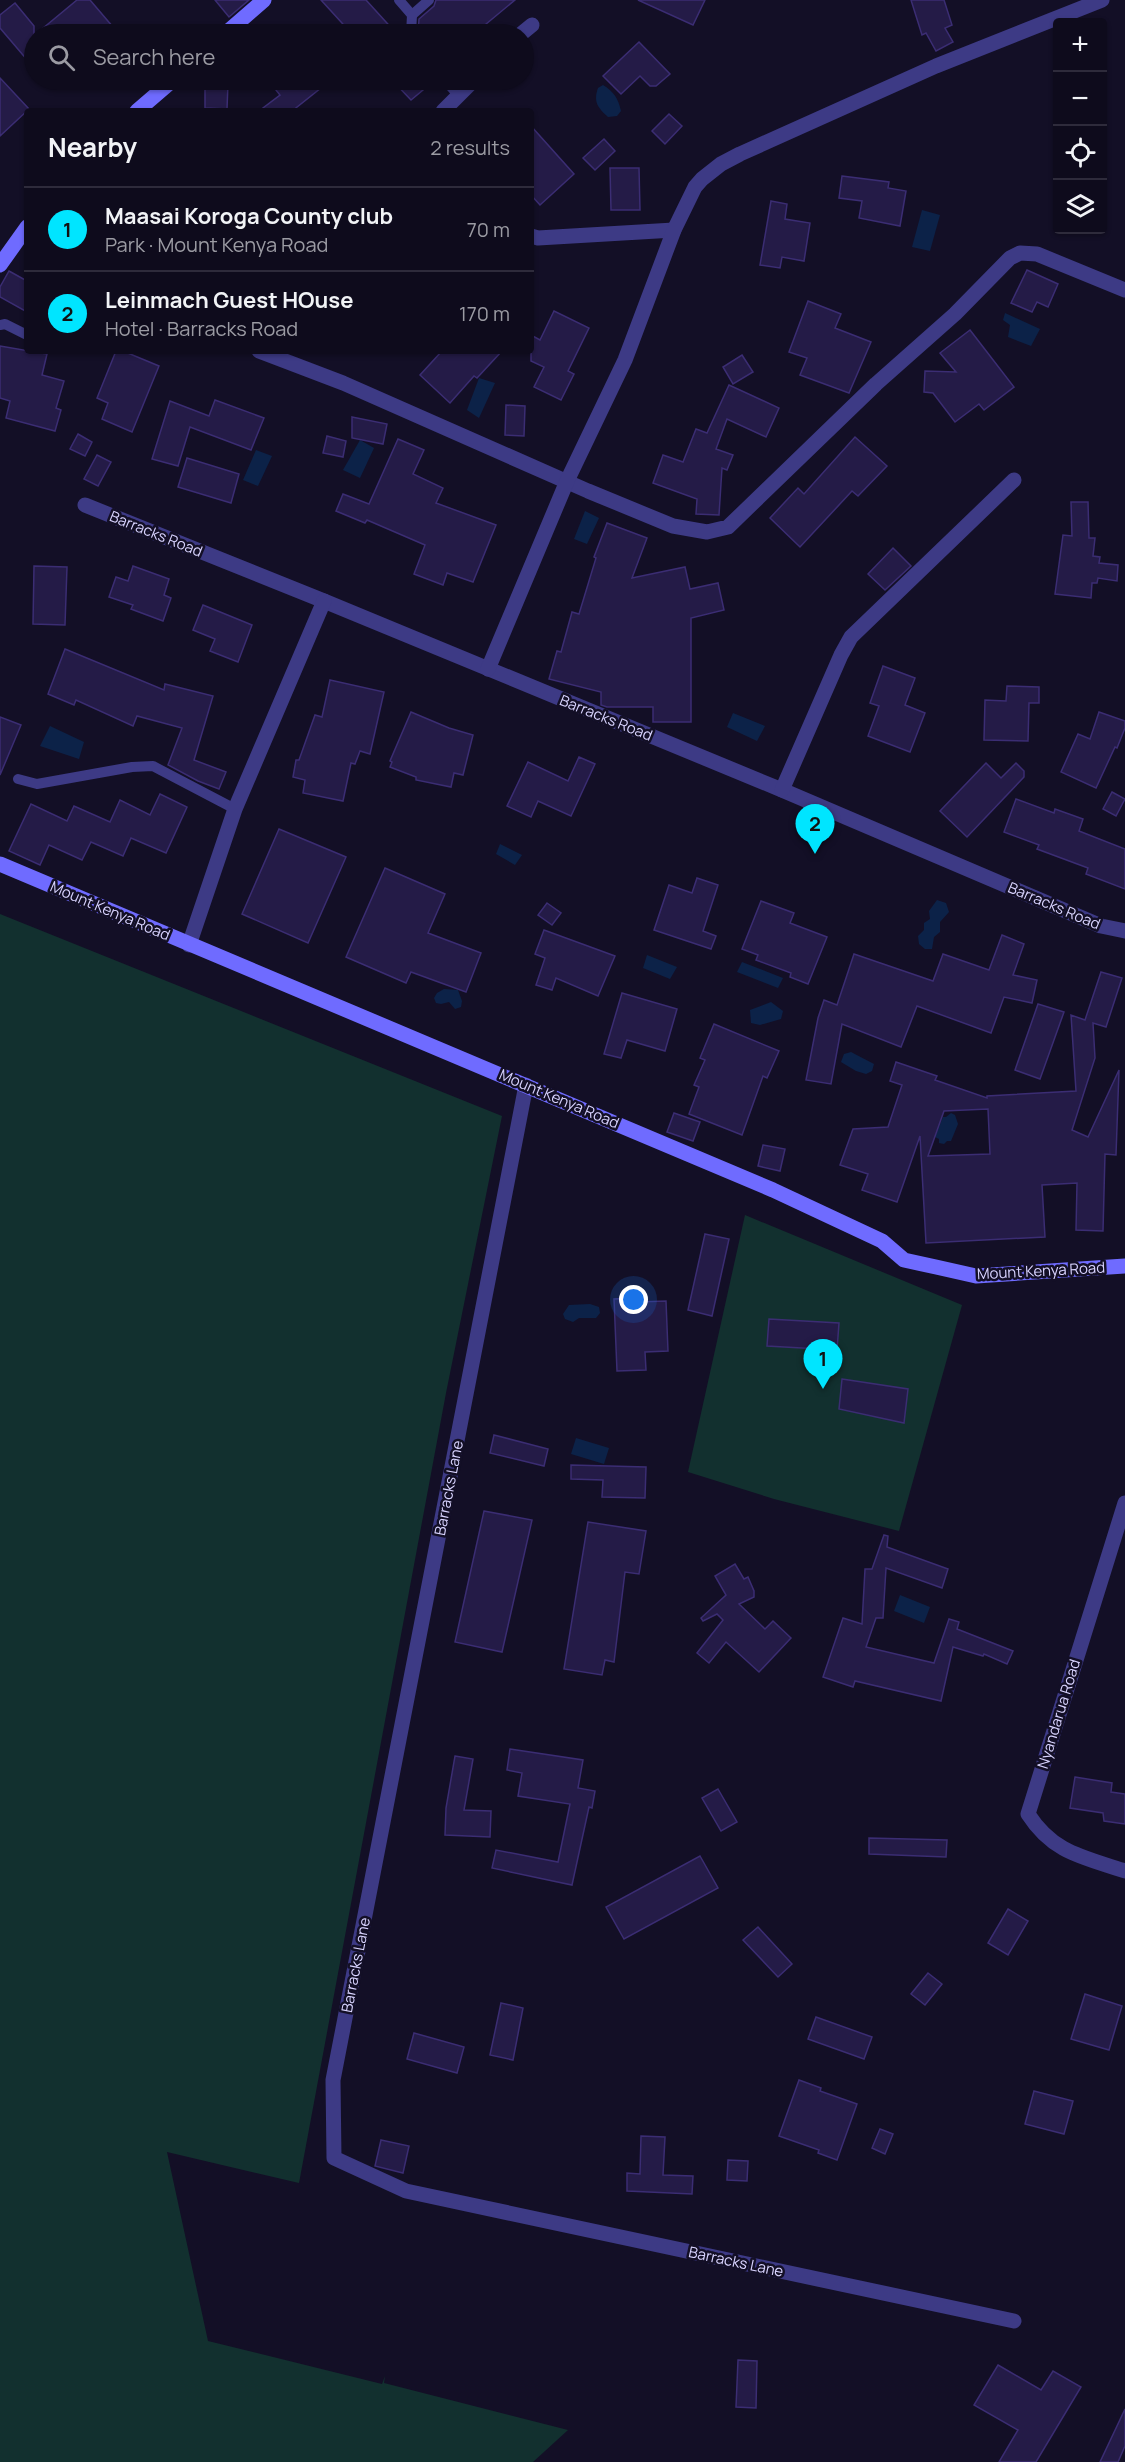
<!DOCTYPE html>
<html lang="en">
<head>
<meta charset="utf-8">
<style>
	:root { --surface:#0e0b1c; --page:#171425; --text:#f1f3f6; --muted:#9b9ba3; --line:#2e2b3b; --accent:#00e5ff }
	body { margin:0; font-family:Manrope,sans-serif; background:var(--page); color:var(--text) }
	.controls { position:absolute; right:18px; top:18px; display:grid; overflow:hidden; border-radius:6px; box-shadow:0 2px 4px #0004 }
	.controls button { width:54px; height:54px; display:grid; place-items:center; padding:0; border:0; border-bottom:2px solid var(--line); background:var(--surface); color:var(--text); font:30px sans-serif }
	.you { position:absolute; left:634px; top:1300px; width:21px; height:21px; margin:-15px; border:4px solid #fff; border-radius:50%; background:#1a73e8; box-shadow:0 0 0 9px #1a73e833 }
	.badge { display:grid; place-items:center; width:39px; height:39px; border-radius:50%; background:var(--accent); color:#111; font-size:20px; font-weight:700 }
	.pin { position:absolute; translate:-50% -50px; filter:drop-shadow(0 2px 3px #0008) }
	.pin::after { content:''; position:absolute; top:32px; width:21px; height:18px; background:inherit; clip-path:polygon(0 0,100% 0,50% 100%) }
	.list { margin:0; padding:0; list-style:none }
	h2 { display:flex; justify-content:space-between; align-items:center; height:78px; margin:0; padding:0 24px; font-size:26px }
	h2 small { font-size:20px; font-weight:400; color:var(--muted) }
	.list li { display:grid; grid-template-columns:39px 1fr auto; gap:18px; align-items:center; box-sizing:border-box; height:84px; padding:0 24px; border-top:2px solid var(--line) }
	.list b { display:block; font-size:22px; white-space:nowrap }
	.list p { margin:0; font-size:20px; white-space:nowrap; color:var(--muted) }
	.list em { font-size:20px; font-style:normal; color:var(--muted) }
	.icon { flex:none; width:33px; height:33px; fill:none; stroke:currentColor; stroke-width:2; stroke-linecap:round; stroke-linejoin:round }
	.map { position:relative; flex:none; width:1125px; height:2462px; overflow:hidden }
	.search { position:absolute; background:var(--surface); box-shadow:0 2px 4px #0004; left:24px; top:24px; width:510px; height:66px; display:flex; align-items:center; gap:15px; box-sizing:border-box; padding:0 21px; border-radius:33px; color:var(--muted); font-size:22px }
	.panel { position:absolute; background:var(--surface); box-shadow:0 2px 4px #0004; left:24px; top:108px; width:510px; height:246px; border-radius:6px }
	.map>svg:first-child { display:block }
	.green { fill:#12302f }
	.water { fill:#0c2248 }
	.building { fill:#241b47; stroke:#3b2d73; stroke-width:1.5; fill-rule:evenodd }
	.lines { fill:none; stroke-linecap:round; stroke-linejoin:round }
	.lane { stroke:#3d3a85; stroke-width:10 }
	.street { stroke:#3d3a85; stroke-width:15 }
	.secondary { stroke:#6f6bff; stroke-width:15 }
	.labels { text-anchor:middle; stroke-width:5; stroke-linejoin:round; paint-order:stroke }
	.street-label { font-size:15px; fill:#d9d4ff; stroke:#130f26 }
</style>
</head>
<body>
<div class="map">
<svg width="1125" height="2462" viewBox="0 0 1125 2462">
	<rect width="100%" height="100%" fill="#130f26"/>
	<g class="green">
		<polygon points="0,914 502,1116 446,1393 299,2183 167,2152 208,2341 382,2384 385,2376 384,2383 568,2430 533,2462 0,2462"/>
		<polygon points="745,1215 962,1305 899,1531 774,1499 688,1472"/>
	</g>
	<g class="water">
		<path d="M603,85C614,92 618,98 621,111L617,116L608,117C598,108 593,102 598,88Z"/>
		<polygon points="922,210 940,215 930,251 912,247"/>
		<polygon points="1005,313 1040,329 1031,346 1008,337 1010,325 1003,320"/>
		<polygon points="479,378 495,383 479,418 467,410"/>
		<polygon points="360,440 374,448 360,478 343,470"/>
		<polygon points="256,450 272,456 258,486 243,480"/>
		<polygon points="585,511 599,518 587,544 574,539"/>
		<polygon points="733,713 765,726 757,741 727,727"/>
		<polygon points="50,726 84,742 79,759 40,746"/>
		<polygon points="500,844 522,855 515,865 496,854"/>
		<polygon points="937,900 946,903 949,912 940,922 940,932 934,937 932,949 925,949 919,944 918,936 924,930 924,923 930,919 929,911"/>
		<polygon points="647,955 677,967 670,979 643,968"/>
		<polygon points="742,962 783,978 778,988 737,972"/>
		<polygon points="444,989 458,990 462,1001 461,1007 455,1009 449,1002 441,1004 436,1003 434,998 437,993"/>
		<polygon points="771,1002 783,1011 781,1019 760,1025 751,1023 750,1010"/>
		<polygon points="851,1052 874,1064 872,1071 866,1074 856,1071 841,1062 844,1054"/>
		<polygon points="951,1113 955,1115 958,1124 951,1141 947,1141 944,1144 939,1143 939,1139 935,1137 943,1117 946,1117"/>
		<polygon points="590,1304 599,1307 600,1313 596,1318 579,1318 573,1322 565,1319 563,1314 569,1305"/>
		<polygon points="576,1438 609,1448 604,1464 571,1454"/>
		<polygon points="900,1595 930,1607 924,1623 894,1611"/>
	</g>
	<g class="building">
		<polygon points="77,0 90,0 119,34 36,34"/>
		<polygon points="215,0 249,0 229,17"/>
		<polygon points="321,0 366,0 396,33 404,27 404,34 352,34"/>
		<polygon points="436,0 515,0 474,34 418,34 419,19 434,6"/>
		<polygon points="638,0 705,0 693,25"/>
		<polygon points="911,0 944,0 952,25 945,28 953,42 936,51 926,33 922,35"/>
		<polygon points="15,3 34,26 34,68 0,28 0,15"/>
		<polygon points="639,42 670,74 656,86 650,86 640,76 621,94 603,76"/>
		<polygon points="0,78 29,109 0,136"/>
		<polygon points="268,80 331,80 292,111 259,111 280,95"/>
		<polygon points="392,80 435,80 411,100"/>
		<polygon points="205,82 228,83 227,109 205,108"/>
		<polygon points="669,114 682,126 665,144 652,131"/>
		<polygon points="531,126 574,174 540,205 531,195"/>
		<polygon points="604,139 615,151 595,170 583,158"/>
		<polygon points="610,168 639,168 640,210 611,210"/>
		<polygon points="842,176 889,182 888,188 906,191 900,226 859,218 862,201 839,198"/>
		<polygon points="771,201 787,204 785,219 810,223 804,261 782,257 780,268 760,265"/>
		<polygon points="1027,270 1058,284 1048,307 1037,302 1032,312 1011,303"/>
		<polygon points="9,271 27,281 27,312 0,297 0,287"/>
		<polygon points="808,301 841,314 835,328 871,342 849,393 800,375 807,358 789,352"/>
		<polygon points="554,311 589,328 568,371 574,374 561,400 534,387 544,367 531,361 531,335 540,340"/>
		<polygon points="970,330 1014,387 984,410 979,404 955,422 933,393 924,392 925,371 956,372 940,353"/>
		<polygon points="0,346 47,354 42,375 64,381 56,408 61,410 55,431 6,418 10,401 0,398"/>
		<polygon points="116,351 123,351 159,366 132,432 102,419 108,403 97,398"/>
		<polygon points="442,351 502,351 477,378 474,376 450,403 420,375"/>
		<polygon points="742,355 753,372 733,384 723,367"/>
		<polygon points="729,385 779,408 766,437 727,419 716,449 733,455 727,470 722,468 719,515 696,514 697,499 653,483 663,455 683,462 696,429 707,433"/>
		<polygon points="215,400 264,418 251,450 190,427 178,466 152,459 170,401 209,416"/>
		<polygon points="506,405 525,406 524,436 505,435"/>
		<polygon points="352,417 387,424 383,444 352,438"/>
		<polygon points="78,434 92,442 85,456 70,449"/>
		<polygon points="327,436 346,441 343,457 323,453"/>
		<polygon points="855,437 887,466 858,496 852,491 800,547 770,518 798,488 804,494"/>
		<polygon points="398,439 424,450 413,474 443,488 436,503 496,525 473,582 447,573 443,585 414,574 425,545 367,520 365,523 336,511 343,494 369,504"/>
		<polygon points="97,455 111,462 98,486 84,479"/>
		<polygon points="187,458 239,474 231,503 178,487"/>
		<polygon points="1071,502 1088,502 1089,538 1095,538 1093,556 1100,557 1099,563 1118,565 1117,581 1098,578 1097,583 1092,583 1091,598 1055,594 1063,535 1072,536"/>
		<polygon points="607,523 647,538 632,578 685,567 690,589 718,583 724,610 691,618 691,722 653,722 653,707 607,707 601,705 601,692 549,679 557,651 561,652 572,612 579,614 596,558 594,557"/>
		<polygon points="893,548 911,566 885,590 868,574"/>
		<polygon points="34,566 67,567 65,625 33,624"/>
		<polygon points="133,566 169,579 164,595 171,598 163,621 131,609 133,605 109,597 116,577 128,581"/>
		<polygon points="203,605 252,625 238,662 210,651 215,639 193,630"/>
		<polygon points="65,649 164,690 165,684 213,696 194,760 226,772 219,789 198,781 168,765 182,728 137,716 133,726 76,700 74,705 48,694"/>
		<polygon points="883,666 915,678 905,705 925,713 910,752 868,736 879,706 870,703"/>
		<polygon points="330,680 384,692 370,754 360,751 355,764 351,763 343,801 303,793 305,780 293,777 296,760 299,760 315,715 322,717"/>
		<polygon points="1007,686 1039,687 1039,703 1029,703 1028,741 984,740 985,700 1006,701"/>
		<polygon points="411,712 449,728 473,735 463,775 454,773 451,787 416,780 416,777 390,767 392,762 390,761"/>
		<polygon points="1099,712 1125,721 1125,728 1117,748 1115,747 1096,788 1061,772 1078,734 1090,739"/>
		<polygon points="0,717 21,725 0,775"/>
		<polygon points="579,757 595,764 571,816 538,801 531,817 507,806 528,762 568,781"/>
		<polygon points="986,763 1001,778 1016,763 1024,771 1024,777 967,837 940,811"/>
		<polygon points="1112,792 1125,799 1116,816 1103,809"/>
		<polygon points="160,794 187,807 166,853 131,838 123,856 91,842 82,860 49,845 40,865 9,851 31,804 67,821 74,806 110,822 120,800 150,815"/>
		<polygon points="1016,799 1054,813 1055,809 1083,819 1079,831 1125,849 1125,889 1086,874 1088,868 1037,849 1039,845 1004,832"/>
		<polygon points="279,829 346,857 308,943 242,914"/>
		<polygon points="385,868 445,894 428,933 481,953 466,992 411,972 406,983 346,957"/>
		<polygon points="697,878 718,885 703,931 716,936 711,949 654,930 669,885 692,893"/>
		<polygon points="761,901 794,913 790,923 827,937 808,984 790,977 791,973 756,960 758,955 742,949"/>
		<polygon points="547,903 561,913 552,925 538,915"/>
		<polygon points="544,930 615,956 598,996 556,978 552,990 536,985 545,958 535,954"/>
		<polygon points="1002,935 1024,944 1013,975 1037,980 1032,1003 1004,997 991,1033 917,1006 901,1047 842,1024 831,1084 806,1080 818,1018 824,1000 837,1005 854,954 933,981 943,954 989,970"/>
		<path d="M1101,972L1122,978L1106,1027L1093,1023L1095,1058L1072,1130L1088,1137L1119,1070L1116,1155L1105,1154L1103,1231L1076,1230L1077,1183L1042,1185L1045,1237L926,1243L920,1136L897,1202L862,1190L868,1174L840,1165L853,1129L888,1127L902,1085L890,1081L896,1062L937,1076L935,1080L987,1098V1096L1076,1091L1071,1015L1085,1020ZM988,1109L990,1154L928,1156L944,1111Z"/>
		<polygon points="622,993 677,1009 665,1051 627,1040 621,1058 604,1054"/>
		<polygon points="1038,1004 1064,1012 1040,1079 1015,1070"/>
		<polygon points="714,1024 779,1051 767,1078 763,1076 742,1135 689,1114 699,1087 694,1085 705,1060 700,1058"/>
		<polygon points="674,1113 700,1122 693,1141 667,1132"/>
		<polygon points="763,1145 785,1149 780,1171 758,1166"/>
		<polygon points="705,1234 729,1239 712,1316 688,1310"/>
		<polygon points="637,1298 637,1302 666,1301 668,1351 645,1352 646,1370 617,1371 614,1299"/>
		<polygon points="769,1319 839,1323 837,1350 767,1346"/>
		<polygon points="842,1379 908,1389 904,1423 839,1409"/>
		<polygon points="494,1435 548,1449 544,1466 490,1453"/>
		<polygon points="571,1465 646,1467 645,1498 602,1497 603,1480 571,1479"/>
		<polygon points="484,1511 532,1520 502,1652 455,1642"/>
		<polygon points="588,1522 646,1531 639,1574 625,1572 614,1662 605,1660 602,1675 564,1669"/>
		<polygon points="884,1535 888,1536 887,1547 948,1569 942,1588 886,1568 883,1618 876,1618 866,1647 934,1663 949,1619 959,1622 957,1629 1013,1651 1007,1664 984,1654 983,1656 953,1647 941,1701 855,1681 853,1687 823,1677 843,1618 862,1624 865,1569 872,1569"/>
		<polygon points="735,1564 744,1579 748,1577 754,1591 754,1597 739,1604 765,1629 773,1621 791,1638 759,1672 726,1642 709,1663 697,1653 723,1620 717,1614 703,1621 701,1618 726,1595 715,1576"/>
		<polygon points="510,1749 583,1760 578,1788 595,1791 592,1808 589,1807 572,1885 492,1868 496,1850 558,1862 570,1804 518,1796 522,1773 507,1770"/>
		<polygon points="455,1756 473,1759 464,1810 491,1811 490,1837 445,1835 446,1808"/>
		<polygon points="1075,1777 1112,1783 1111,1792 1125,1794 1125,1824 1104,1821 1103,1813 1070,1808"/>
		<polygon points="718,1789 737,1822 721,1831 702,1798"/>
		<polygon points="869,1838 947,1840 946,1857 869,1854"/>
		<polygon points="700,1856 718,1888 624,1939 606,1907"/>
		<polygon points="1008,1909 1028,1921 1008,1955 988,1943"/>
		<polygon points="758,1927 792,1964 778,1977 743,1940"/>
		<polygon points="928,1973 942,1984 925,2005 911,1994"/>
		<polygon points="1085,1994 1122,2006 1109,2050 1071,2039"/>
		<polygon points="501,2003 523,2008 513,2060 490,2055"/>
		<polygon points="816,2017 872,2037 864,2059 808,2039"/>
		<polygon points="414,2033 464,2047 457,2073 407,2059"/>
		<polygon points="799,2080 821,2088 820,2091 857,2104 837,2160 818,2153 819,2150 779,2136"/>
		<polygon points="1034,2091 1073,2101 1064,2134 1025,2124"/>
		<polygon points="880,2129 893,2134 885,2154 872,2148"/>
		<polygon points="641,2136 665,2137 663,2175 693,2176 692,2194 627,2191 627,2173 640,2174"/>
		<polygon points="381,2140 409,2146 403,2173 375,2166"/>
		<polygon points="728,2160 748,2161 747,2181 727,2180"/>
		<polygon points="738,2360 757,2361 756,2408 736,2407"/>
		<polygon points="998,2365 1041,2390 1053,2371 1081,2387 1036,2462 999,2462 1018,2430 974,2405"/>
		<polygon points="1125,2409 1125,2446 1118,2462 1100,2462"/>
	</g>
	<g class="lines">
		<g class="lane">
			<polyline points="399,0 412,15 411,34"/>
			<polyline points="412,15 429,0"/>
			<polyline points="445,80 458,95"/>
			<polyline points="0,325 5,324 27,335"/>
			<polyline points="18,779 37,784 132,767 153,766 235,809"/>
		</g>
		<g class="street">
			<polyline points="521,34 532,25"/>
			<polyline points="443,111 474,80"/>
			<polyline points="531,236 538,238 674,230"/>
			<polyline points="259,351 343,383 588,491 673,526 707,532 728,527 876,384 955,314 1010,258 1020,253 1037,254 1125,290"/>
			<polyline points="85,505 324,601 782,790 1101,926 1125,931"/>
			<polyline points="488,669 567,481 625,360 674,230 695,187 702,179 721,164 740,154 936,66 1102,0"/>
			<polyline points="782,790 841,655 851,637 1014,480"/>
			<polyline points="189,945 235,809 324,601"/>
			<polyline points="526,1085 333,2080 334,2158 406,2191 1014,2321"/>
			<path d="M1125,1503L1028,1814C1053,1853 1083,1857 1125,1871"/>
		</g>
		<g class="secondary">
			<polyline points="225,34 264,0"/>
			<polyline points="137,111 173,80"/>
			<polyline points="0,265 27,227"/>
			<polyline points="0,864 773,1190 882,1241 904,1260 936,1267 976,1276 1125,1266"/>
		</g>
	</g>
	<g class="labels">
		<g class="street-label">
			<text transform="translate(156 534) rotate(22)" y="5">Barracks Road</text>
			<text transform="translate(606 718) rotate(22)" y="5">Barracks Road</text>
			<text transform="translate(1054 906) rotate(23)" y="5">Barracks Road</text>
			<text transform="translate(110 911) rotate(23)" y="5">Mount Kenya Road</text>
			<text transform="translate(559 1099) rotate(23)" y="5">Mount Kenya Road</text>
			<text transform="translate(1041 1271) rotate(-3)" y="5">Mount Kenya Road</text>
			<text transform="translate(449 1488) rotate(-79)" y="5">Barracks Lane</text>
			<text transform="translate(1059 1714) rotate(-73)" y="5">Nyandarua Road</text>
			<text transform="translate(356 1965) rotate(-79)" y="5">Barracks Lane</text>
			<text transform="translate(736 2262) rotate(12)" y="5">Barracks Lane</text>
		</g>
	</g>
</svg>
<div class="controls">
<button>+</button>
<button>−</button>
<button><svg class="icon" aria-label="locate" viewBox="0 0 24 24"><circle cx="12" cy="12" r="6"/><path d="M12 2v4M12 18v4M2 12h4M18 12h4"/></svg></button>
<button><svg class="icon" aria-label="layers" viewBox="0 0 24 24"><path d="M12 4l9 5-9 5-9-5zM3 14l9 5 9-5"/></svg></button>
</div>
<div class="you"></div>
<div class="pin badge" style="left:823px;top:1389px">1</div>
<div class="pin badge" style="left:815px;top:854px">2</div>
<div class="search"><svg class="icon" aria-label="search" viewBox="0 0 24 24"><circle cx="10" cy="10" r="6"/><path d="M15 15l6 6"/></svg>Search here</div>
<section class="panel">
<h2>Nearby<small>2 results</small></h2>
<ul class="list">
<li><span class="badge">1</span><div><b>Maasai Koroga County club</b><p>Park · Mount Kenya Road</p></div><em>70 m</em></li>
<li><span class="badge">2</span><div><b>Leinmach Guest HOuse</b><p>Hotel · Barracks Road</p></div><em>170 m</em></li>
</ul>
</section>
</div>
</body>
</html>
